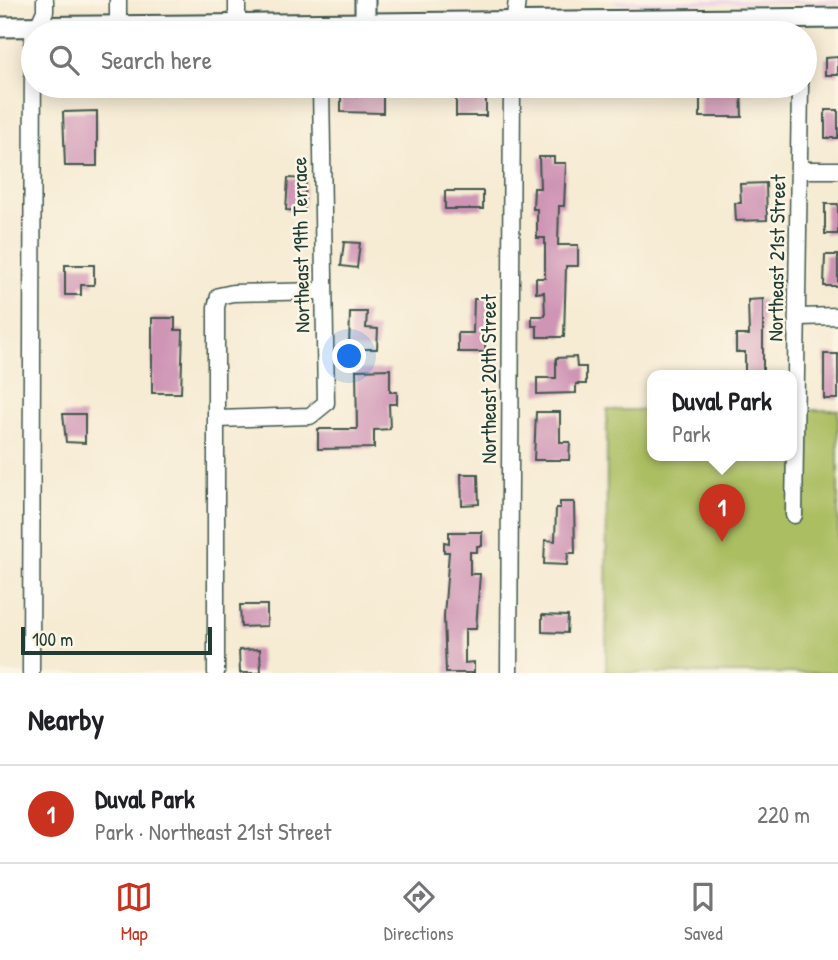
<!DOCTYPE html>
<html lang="en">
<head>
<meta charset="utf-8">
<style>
	:root { --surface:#fff; --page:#f6f6f6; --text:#202124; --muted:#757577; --line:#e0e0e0; --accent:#c8321e }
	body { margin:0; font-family:"Patrick Hand",sans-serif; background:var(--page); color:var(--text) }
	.scale { position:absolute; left:21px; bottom:18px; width:191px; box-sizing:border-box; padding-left:7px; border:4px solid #1f3d34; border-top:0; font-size:19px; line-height:24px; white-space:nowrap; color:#1f3d34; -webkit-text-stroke:5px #fcf5e5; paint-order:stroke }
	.you { position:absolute; left:350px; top:357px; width:24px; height:24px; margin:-18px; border:5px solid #fff; border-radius:50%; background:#1a73e8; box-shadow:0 0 0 10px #1a73e833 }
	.badge { display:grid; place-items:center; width:46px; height:46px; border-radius:50%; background:var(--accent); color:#fff; font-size:23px; font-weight:700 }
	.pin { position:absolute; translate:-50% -58px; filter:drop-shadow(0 2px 4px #0008) }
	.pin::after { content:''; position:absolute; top:37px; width:24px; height:21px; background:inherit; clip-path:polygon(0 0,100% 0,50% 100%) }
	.popup { position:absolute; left:647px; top:370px; width:150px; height:91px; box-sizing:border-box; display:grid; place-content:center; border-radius:14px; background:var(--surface); filter:drop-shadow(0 2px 5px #0005); font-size:23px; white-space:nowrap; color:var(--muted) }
	.popup b { font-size:26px; color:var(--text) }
	.popup::after { content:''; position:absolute; left:50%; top:100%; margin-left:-14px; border:14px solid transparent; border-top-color:var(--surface) }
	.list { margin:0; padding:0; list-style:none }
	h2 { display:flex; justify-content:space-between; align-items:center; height:91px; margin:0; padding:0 28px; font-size:30px }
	h2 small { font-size:23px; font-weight:400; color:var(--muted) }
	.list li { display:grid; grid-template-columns:46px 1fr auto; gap:21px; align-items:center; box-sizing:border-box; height:98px; padding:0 28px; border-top:2px solid var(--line) }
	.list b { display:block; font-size:26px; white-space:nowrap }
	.list p { margin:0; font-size:23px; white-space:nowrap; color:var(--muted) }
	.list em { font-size:23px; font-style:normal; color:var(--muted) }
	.icon { flex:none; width:38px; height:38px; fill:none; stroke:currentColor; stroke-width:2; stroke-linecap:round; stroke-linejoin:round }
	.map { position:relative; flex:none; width:838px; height:673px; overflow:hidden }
	.search { position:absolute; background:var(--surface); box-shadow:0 4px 18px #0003; left:21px; right:21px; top:21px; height:77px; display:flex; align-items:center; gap:18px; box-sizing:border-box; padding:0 24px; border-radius:38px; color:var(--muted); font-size:26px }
	.sheet { height:189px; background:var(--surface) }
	nav { display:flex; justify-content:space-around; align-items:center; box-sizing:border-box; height:98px; border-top:2px solid var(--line); background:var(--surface); font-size:19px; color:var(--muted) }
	nav a { display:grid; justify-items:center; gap:4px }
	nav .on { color:var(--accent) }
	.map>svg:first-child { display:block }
	.built { fill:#edd1e9 }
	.green { fill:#abbe62; stroke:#657e4b; stroke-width:2 }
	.building { fill:#cf95b5 }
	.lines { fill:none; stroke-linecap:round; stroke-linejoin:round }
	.minor-casing { stroke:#3f574c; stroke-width:19 }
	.tertiary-casing { stroke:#3f574c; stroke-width:23 }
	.minor { stroke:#fff; stroke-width:16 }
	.tertiary { stroke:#fff; stroke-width:19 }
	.labels { text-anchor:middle; stroke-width:5; stroke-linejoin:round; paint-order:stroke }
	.street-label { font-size:21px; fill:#1f3d34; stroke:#fcf5e5 }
</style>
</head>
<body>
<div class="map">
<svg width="838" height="673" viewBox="0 0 838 673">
	<rect width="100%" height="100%" fill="#fcf5e5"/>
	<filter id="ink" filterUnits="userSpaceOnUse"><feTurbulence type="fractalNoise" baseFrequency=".0143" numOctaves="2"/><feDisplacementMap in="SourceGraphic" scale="14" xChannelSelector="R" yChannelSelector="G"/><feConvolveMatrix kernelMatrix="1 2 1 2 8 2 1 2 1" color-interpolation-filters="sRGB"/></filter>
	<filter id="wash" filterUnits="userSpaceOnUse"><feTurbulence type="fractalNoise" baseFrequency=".00686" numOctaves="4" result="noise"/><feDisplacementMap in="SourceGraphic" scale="28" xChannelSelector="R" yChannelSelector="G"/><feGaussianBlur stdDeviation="1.57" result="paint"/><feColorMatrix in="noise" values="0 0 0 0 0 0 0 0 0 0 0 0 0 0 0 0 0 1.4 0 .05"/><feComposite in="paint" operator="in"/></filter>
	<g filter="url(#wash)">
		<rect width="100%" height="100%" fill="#f6ebd3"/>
		<polygon class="built" points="615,0 838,0 838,3 615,4"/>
		<polygon class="green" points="607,410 652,410 652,456 792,456 792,410 838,410 838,673 606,673"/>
		<g id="blocks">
			<g class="building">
				<polygon points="838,57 838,75 825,75 825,58"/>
				<polygon points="365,86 383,86 383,113 341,112 341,96 365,96"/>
				<rect x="456" y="86" width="30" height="30"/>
				<polygon points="700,86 741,86 742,117 700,117"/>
				<rect x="825" y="110" width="13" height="28"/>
				<polygon points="97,111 97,166 65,166 63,112"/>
				<polygon points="539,157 554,157 554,163 566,163 564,206 559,206 558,245 578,245 578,266 566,266 564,337 537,337 537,326 532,326 532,316 545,316 544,292 536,293 536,278 545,278 545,238 537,238 537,209 533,209 534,188 540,188"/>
				<polygon points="288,178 306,179 304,211 286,210"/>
				<polygon points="766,183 767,220 736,221 735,203 741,203 740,184"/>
				<rect x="445" y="191" width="38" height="18"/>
				<rect x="825" y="204" width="13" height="30"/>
				<polygon points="344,242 360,243 357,268 341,266"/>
				<polygon points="825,255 838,255 838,286 824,286"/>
				<polygon points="65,265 94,265 94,285 81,285 81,295 65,295"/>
				<polygon points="474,299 490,299 490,325 485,325 485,352 458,352 458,333 473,333"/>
				<polygon points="763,299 763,376 745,376 745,352 736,352 736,335 749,335 748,300"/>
				<polygon points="350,312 367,312 366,328 378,329 377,349 349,349"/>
				<polygon points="152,318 175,318 175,330 183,330 181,393 152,393"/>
				<rect x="824" y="354" width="14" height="45"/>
				<polygon points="576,357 577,367 586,367 586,384 576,384 576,393 537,394 537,378 556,378 556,358"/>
				<polygon points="390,369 390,392 397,392 397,404 389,404 390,429 374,430 374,448 318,449 318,429 357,429 356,370"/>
				<polygon points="536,412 560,412 560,442 570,442 569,460 534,460"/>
				<polygon points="63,414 85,414 85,443 66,442"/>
				<polygon points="461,474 478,474 479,504 462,505"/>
				<polygon points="560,502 574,502 575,553 568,553 567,565 544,564 545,540 555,541 556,508 560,508"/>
				<polygon points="449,532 482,532 482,546 477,546 477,552 470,552 470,574 480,574 476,629 465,629 465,663 474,662 474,673 446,673 444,616 449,552 444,552 444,542 449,543"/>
				<polygon points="240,605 267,605 267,626 241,627"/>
				<polygon points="542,615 568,616 567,633 542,632"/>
				<polygon points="260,649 261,673 240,673 239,650"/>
			</g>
		</g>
	</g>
	<g filter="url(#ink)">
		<use href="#blocks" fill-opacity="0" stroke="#3f574c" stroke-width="2"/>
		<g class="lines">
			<defs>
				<g id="minor">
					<polyline points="237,0 237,25"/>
					<polyline points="118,26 118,0"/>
					<polyline points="35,33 45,11 45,0"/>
					<polyline points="513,33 517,0"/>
					<polyline points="799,170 838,170"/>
					<polyline points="798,317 838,316"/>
					<polyline points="217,419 310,416 326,403 321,86"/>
					<polyline points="794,515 800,86"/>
					<polyline points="31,673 33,38"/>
					<polyline points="216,673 216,307 219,296 233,293 323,291"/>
					<polyline points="509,673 512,86"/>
				</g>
				<g id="tertiary">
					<polyline points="365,22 365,0"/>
					<polyline points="0,27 838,18"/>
				</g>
			</defs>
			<use href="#minor" class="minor-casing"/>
			<use href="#tertiary" class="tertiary-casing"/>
			<use href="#minor" class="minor"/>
			<use href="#tertiary" class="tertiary"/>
		</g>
	</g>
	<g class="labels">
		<g class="street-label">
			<text transform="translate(301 245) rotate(-91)" y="7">Northeast 19th Terrace</text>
			<text transform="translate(777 258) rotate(-89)" y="7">Northeast 21st Street</text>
			<text transform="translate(489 379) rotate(-90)" y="7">Northeast 20th Street</text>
		</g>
	</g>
</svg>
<div class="scale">100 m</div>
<div class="you"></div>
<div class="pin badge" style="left:722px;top:542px">1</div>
<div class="popup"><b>Duval Park</b>Park</div>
<div class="search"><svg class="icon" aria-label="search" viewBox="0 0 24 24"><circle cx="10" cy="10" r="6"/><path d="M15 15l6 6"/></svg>Search here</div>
</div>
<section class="sheet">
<h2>Nearby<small></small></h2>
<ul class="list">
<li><span class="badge">1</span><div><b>Duval Park</b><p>Park · Northeast 21st Street</p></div><em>220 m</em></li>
</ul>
</section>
<nav>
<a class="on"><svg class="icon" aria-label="map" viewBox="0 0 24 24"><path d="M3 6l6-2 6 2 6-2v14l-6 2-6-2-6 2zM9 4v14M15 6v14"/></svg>Map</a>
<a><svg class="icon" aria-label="directions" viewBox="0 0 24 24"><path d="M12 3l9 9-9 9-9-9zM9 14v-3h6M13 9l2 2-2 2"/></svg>Directions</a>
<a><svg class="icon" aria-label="saved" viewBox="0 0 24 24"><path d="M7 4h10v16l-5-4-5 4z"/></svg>Saved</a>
</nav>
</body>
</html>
